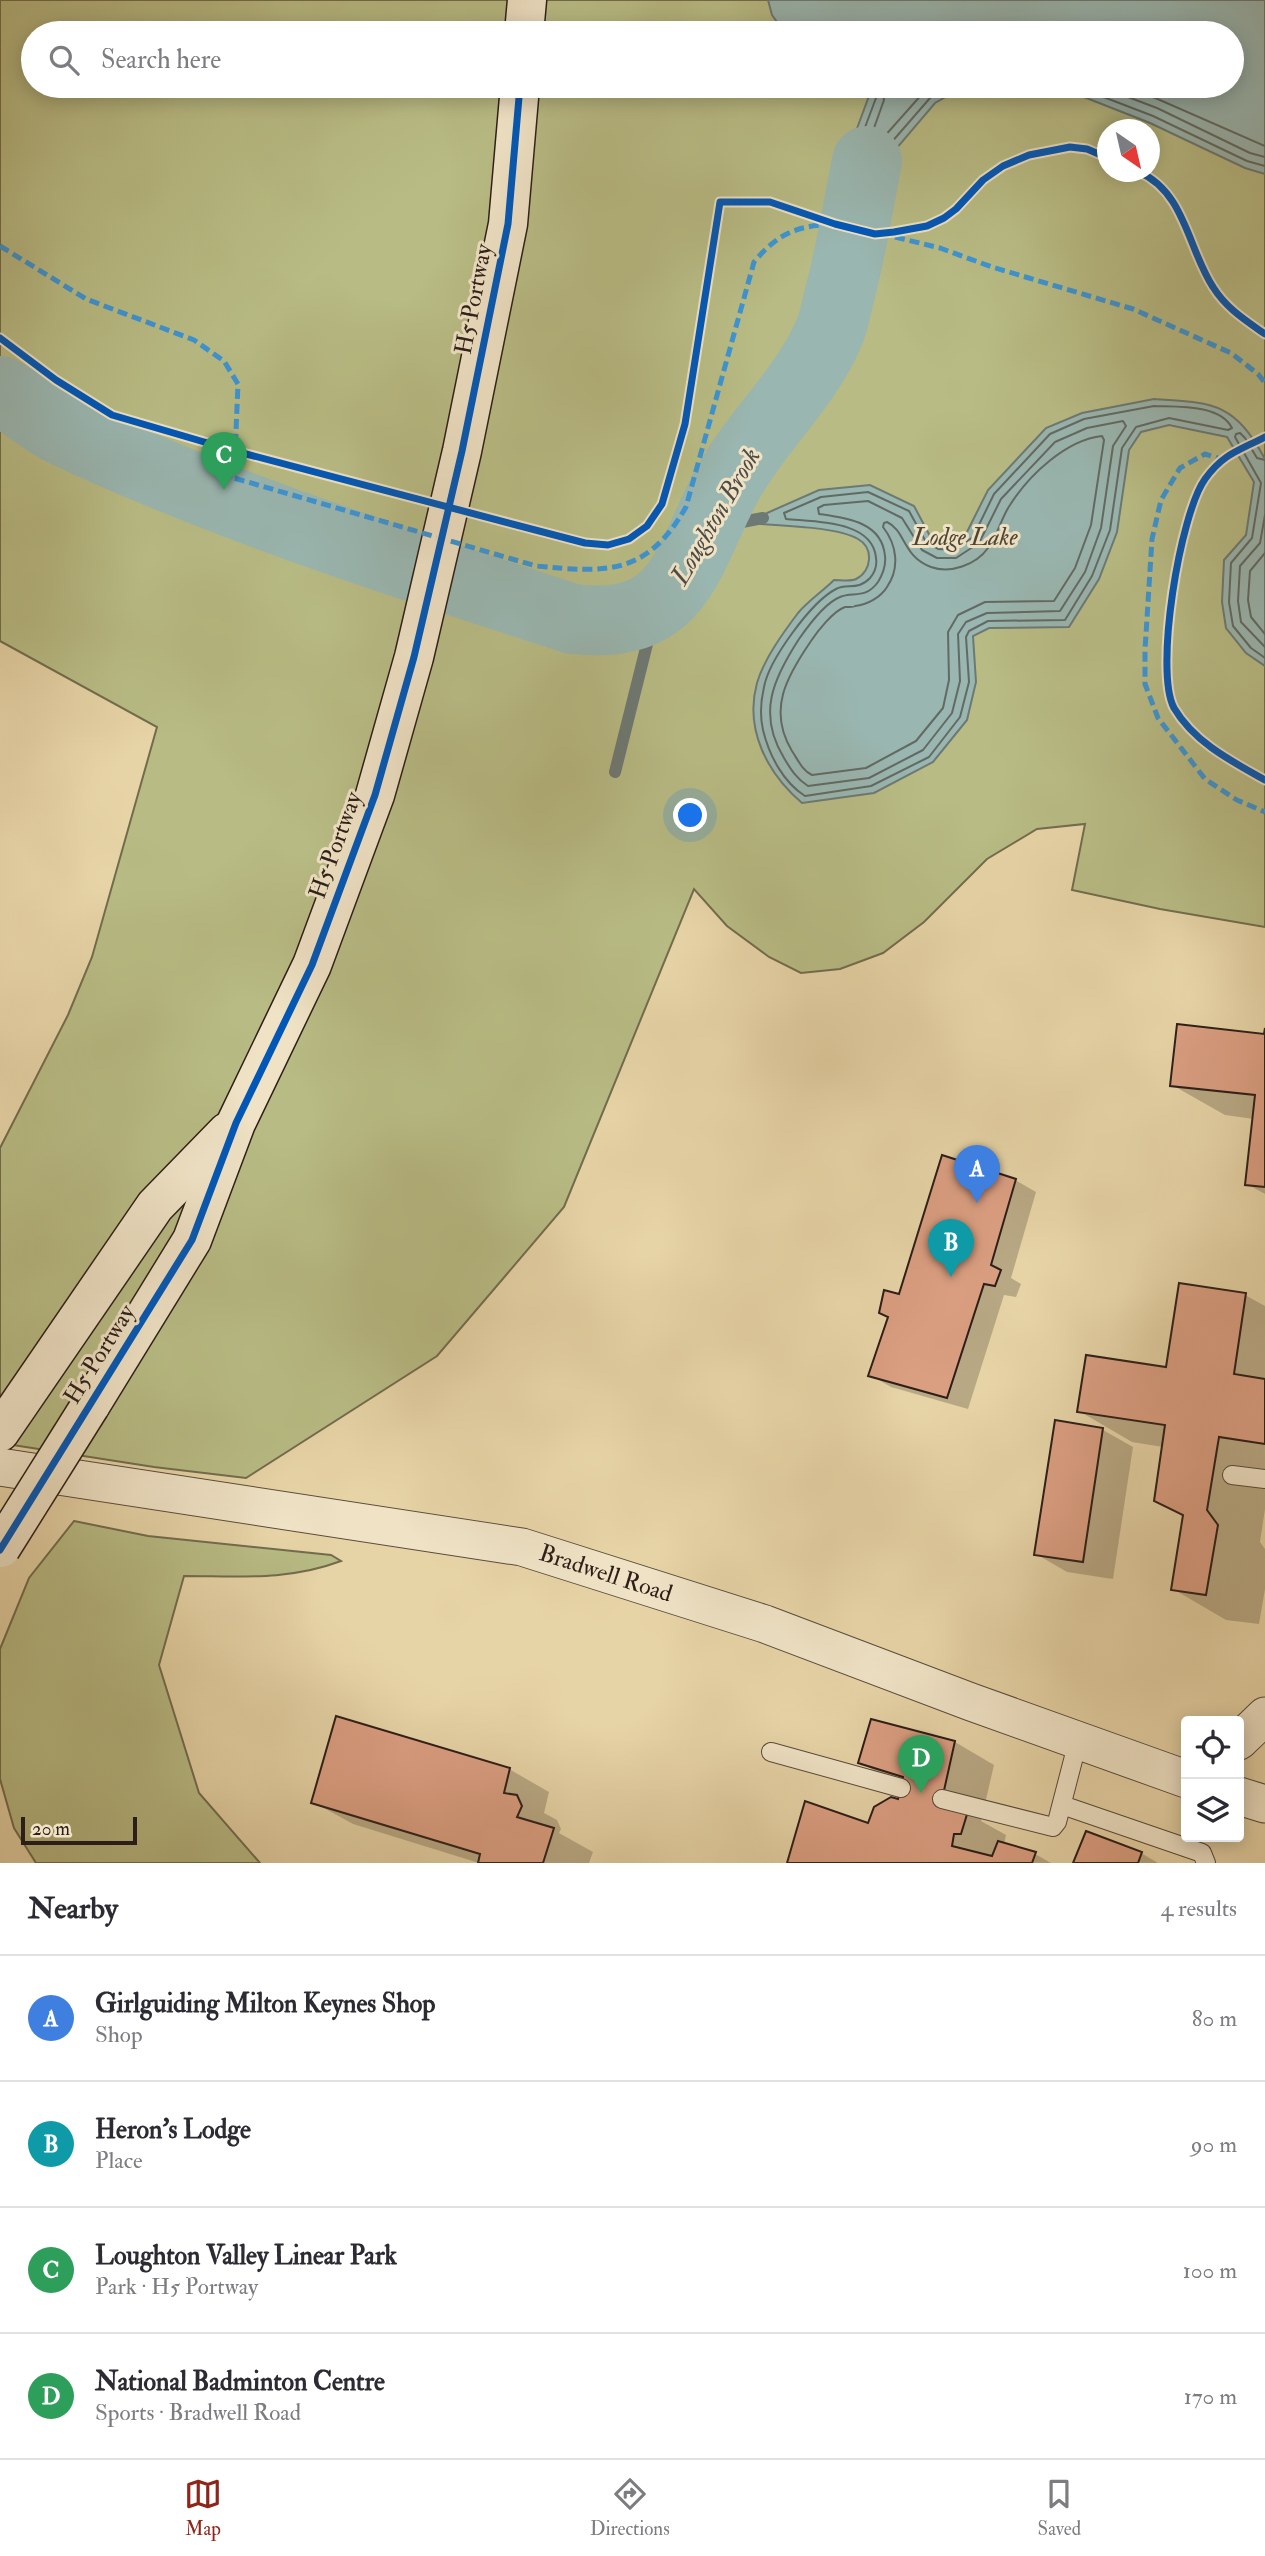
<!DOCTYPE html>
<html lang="en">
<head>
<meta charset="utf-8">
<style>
	:root { --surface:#fff; --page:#f2f2f3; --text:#2b2b33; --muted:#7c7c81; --line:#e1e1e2; --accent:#8f2418 }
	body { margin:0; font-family:"IM FELL Double Pica",serif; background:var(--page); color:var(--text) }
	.controls { position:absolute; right:21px; bottom:21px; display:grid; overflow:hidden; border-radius:7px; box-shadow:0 4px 18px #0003 }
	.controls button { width:63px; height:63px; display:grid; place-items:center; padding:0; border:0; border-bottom:2px solid var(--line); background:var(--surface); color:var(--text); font:35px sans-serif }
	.compass { position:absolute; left:1097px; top:119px; width:63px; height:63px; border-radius:50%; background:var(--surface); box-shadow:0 4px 18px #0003; rotate:146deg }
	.scale { position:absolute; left:21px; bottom:18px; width:116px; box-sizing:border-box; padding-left:7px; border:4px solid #2c1e19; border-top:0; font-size:19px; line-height:24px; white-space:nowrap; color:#2c1e19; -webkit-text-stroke:5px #efe2c5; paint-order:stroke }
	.you { position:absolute; left:691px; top:816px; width:24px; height:24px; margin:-18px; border:5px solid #fff; border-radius:50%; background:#1a73e8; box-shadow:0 0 0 10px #1a73e833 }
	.badge { display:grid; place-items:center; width:46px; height:46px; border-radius:50%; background:var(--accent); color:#fff; font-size:23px; font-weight:700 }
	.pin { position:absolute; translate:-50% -58px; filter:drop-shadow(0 2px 4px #0008) }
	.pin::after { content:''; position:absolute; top:37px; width:24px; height:21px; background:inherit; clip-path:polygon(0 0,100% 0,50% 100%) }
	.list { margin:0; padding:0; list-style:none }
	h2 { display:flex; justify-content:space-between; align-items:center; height:91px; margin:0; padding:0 28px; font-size:30px }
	h2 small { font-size:23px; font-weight:400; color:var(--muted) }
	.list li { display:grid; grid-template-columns:46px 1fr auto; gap:21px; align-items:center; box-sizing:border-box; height:126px; padding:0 28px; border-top:2px solid var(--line) }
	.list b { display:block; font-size:26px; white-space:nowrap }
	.list p { margin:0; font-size:23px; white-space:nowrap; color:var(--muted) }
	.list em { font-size:23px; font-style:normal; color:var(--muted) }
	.icon { flex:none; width:38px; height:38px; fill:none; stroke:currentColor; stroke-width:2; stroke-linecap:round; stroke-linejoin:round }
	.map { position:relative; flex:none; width:1265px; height:1863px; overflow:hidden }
	.search { position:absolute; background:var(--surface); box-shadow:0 4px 18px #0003; left:21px; right:21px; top:21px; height:77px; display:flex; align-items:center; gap:18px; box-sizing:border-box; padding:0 24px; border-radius:38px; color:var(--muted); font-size:26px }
	.sheet { height:595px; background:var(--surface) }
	nav { display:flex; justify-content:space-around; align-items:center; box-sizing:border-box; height:98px; border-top:2px solid var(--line); background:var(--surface); font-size:19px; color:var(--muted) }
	nav a { display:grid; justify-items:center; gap:4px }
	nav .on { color:var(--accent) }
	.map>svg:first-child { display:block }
	.green { fill:#b8bb84; stroke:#726c4e; stroke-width:2; fill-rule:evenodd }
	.water { fill:#99b6b0; stroke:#6d7974; stroke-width:2 }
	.shadow { fill:#0003 }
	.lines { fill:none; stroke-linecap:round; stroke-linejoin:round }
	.shore { stroke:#626a64; stroke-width:2 }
	.stream { stroke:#6d7974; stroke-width:12 }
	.river { stroke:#99b6b0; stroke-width:70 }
	.building { fill:#da9e81; stroke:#2c1e19; stroke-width:2 }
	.lane-casing { stroke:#5a4b3c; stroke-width:20 }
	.street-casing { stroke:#5a4b3c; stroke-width:39 }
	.secondary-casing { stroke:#2c1e19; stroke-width:41 }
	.lane { stroke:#efe2c5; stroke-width:18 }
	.street { stroke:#efe2c5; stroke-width:37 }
	.secondary { stroke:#efe2c5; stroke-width:38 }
	.secondary-bridge-casing { stroke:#2c1e19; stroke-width:41; stroke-linecap:butt }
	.secondary-bridge { stroke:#efe2c5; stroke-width:38 }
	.quiet { stroke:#3c94d4; stroke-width:5; stroke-dasharray:10 5; stroke-linecap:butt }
	.cycleway-casing { stroke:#efe2c5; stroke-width:11 }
	.cycleway { stroke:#0057b8; stroke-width:7 }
	.labels { text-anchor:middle; stroke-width:6; stroke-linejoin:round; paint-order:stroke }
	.street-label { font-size:24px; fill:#2c1e19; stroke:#efe2c5 }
	.park-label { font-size:24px; font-style:italic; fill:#4f4534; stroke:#efe2c5 }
	.water-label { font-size:26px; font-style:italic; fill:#4d4c46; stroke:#efe2c5 }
</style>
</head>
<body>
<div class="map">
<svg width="1265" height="1863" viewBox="0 0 1265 1863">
	<rect width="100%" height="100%" fill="#e6d3a6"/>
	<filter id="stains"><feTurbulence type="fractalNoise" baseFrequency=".00286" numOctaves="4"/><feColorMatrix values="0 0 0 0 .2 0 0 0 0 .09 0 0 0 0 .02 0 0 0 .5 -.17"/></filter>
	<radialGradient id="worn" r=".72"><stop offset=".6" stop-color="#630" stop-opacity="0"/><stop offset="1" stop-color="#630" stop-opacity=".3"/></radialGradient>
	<g class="green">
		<path d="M0,0H1265V927L1160,909L1072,890L1085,824L1037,829L987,859L924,922L883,953L840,969L801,973L769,957L727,926L694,889L564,1207L437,1356L246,1478L154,1467L0,1443V1148L68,1015L92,957L157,727L0,641ZM33,33H1232V86H33ZM1108,130H1150V172H1108Z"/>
		<path d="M74,1521L148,1536L331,1555L341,1561C288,1581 239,1576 184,1576L159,1665L199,1793L260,1863H36L14,1828L0,1779V1649L29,1578Z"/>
	</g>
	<g class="water">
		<polygon points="768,0 1265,0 1265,174 1245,168 1150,123 1056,86 1232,86 1232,33 785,33 772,15"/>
		<polygon points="862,86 965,86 935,103 879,169 849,150 869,96"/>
		<path d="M1154,399C1214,403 1234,402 1265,459V666L1246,653L1226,628L1222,602L1224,560L1246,535L1254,482L1227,437L1169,425L1141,432L1129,450L1117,532L1099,579L1069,627L989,628L973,636L976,682L967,720L933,762L874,793L802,803C768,774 744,730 757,683C764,659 783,633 798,613C808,601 823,591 834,580C841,580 850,582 856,579C872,571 874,548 858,539C837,527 786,526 761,524L767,513L819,490L870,485L914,506L930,536L940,542L952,543L967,532L988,490L1046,428L1082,413Z"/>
	</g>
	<g class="shadow">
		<polygon points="1265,1035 1265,1194 1247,1184 1254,1119 1225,1115 1172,1085"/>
		<polygon points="1015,1180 1036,1192 1011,1278 1021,1284 1016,1297 1004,1295 968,1409 891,1387 870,1375 900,1296"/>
		<polygon points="1245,1295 1265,1306 1265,1509 1260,1542 1265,1549 1265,1589 1259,1624 1226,1620 1173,1589 1184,1517 1155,1500 1163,1447 1132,1442 1079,1411 1168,1369"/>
		<polygon points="1056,1422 1103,1430 1133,1447 1113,1579 1067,1572 1036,1554"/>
		<polygon points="955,1742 994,1765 981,1821 1006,1835 1004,1845 1035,1854 1051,1863 789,1863 869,1826 899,1802 900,1785 861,1763"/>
		<polygon points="509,1769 549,1792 544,1813 557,1820 561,1829 559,1833 593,1852 589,1863 479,1863 353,1824 313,1802"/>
		<polygon points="1141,1853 1158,1863 1075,1863"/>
	</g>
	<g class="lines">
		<g class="shore">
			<polyline points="871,86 876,98 858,146 877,159 930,98 951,86"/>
			<polyline points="881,86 884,100 869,142 875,147 923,93 933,86"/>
			<polyline points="1075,86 1153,116 1247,161 1265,166"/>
			<polyline points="1099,86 1157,108 1250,153 1265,157"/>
			<polyline points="1128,86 1265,146"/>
			<path d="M1154,406C1177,407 1220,404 1232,428L1228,430L1169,418L1136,427L1122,448L1110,530L1092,576L1065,620L988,621L969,631L966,637L969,682L960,717L929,757L871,786L805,796C783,782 769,755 763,730C760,717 761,700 764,687C769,660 811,602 836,589C847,583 858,591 870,578C875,572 877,564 876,558C873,520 814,522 786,519L784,513L821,497L868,492L909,511L926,542L938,549L954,550L973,537L994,494L1050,434L1084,419Z"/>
			<path d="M1123,421L1126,426L1113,446L1101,528L1085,572L1060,611L987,613L966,622L958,634L960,681L952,713L923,750L869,778L808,786C797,779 791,770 784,758C757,714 773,679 799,639C808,626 825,603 840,597C852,591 865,600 878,582C883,574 886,565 885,556C882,522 847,518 819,514L818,508L824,505L868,501L902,518L922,550L937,558H956L979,543L1001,499L1055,442L1087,428Z"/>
			<path d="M1102,436L1104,440L1091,525L1075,568L1054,601L985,602L958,615L948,632L949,680L943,708L916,741L866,768L812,775C802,770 798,760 792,751C767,710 787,676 811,641C817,632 833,611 845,607C845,607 855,607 855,606C867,605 881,597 887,587C900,568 897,545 883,527L884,523L887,522C906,531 902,556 931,567C950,574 976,565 988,548C998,535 1001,518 1010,505C1029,475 1066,440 1102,436Z"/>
			<polyline points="1265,460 1257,458 1245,438 1240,433 1236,434 1235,437 1261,483 1252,538 1231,563 1229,602 1233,626 1251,648 1265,658"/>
			<polyline points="1265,515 1260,543 1240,566 1238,601 1241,622 1265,647"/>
			<polyline points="1265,553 1250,571 1248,600 1251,617 1265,634"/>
		</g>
		<g class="stream">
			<polyline points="697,551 737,523 763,518"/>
			<polyline points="615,772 657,604"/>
		</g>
		<path class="river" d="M0,391C22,402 41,420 63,431C227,508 401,563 573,619C683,632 686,559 728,483C757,430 805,389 829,333C834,322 836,308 839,297C851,252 858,206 867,161"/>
	</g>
	<g class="building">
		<polygon points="1177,1024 1264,1034 1265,1028 1265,1187 1245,1185 1255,1095 1170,1086"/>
		<polygon points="942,1155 1016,1179 991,1265 1001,1270 995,1286 984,1284 947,1398 868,1376 888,1317 879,1313 884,1290 899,1294"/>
		<polygon points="1179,1283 1246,1293 1234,1374 1265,1379 1265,1444 1219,1437 1207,1510 1218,1525 1206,1595 1171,1590 1183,1515 1154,1501 1165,1425 1077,1412 1086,1355 1166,1367"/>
		<polygon points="1055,1420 1103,1428 1083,1562 1034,1555"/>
		<polygon points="336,1716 510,1768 504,1793 517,1795 522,1806 517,1817 554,1828 543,1863 478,1863 480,1854 311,1803"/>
		<polygon points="871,1719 955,1741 941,1804 968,1811 961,1834 954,1834 952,1846 992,1856 998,1841 1036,1852 1032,1863 787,1863 805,1801 868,1823 874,1807 891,1797 898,1799 903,1777 858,1763"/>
		<polygon points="1086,1831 1142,1852 1138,1863 1073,1863"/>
	</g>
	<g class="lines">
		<defs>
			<g id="lane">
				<polyline points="1232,1475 1265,1479"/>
				<polyline points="771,1752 901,1788"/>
				<polyline points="942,1799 1053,1827 1057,1822 1078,1741"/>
				<polyline points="1062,1805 1202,1853 1206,1863"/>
			</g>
			<g id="street">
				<polyline points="0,1467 522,1547 765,1624 971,1702 1186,1779"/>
				<polyline points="1239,1741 1265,1716"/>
				<polyline points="1239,1796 1265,1804"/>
			</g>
			<g id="secondary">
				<polyline points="524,33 527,0"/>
				<polyline points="90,1406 192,1240 236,1123 312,965 375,795 414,657 462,451 508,224 520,86"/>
				<polyline points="0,1432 155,1206 227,1132"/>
			</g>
		</defs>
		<use href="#lane" class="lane-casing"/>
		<use href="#street" class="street-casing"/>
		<use href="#secondary" class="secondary-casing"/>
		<use href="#lane" class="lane"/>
		<use href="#street" class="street"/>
		<use href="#secondary" class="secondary"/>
		<defs>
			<polyline id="secondary-bridge" points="1,1548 90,1406"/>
		</defs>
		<use href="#secondary-bridge" class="secondary-bridge-casing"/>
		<use href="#secondary-bridge" class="secondary-bridge"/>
		<g class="quiet">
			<polyline points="895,237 940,248 992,267 1133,309 1231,353 1258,374 1265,383"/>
			<path d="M0,246L86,299L194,340L224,361L238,384L234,478L536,566C608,573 647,575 686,507L754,262C774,238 792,227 823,225"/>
			<polyline points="1225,457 1221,459 1205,454 1180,468 1161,500 1152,539 1145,650 1145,684 1158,718 1205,779 1237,800 1265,812"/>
		</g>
		<defs>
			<g id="cycleway">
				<path d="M1139,172C1185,192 1188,249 1213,287C1226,308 1245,320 1265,334"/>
				<polyline points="0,338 56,380 112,415 235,451 585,543 608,545 629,539 647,526 662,504 685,424 720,202 770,202 835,224 875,234 894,232 927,226 944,218 956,209 983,180 1003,166 1029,155 1070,147 1087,149 1108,158"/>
				<path d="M1265,437C1238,451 1223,454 1205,479C1180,514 1154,671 1174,708C1194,742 1231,761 1265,780"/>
				<polyline points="0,1550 192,1240 236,1123 312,965 375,795 414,657 462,451 508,224 520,86"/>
			</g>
		</defs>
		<use href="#cycleway" class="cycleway-casing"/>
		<use href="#cycleway" class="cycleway"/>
	</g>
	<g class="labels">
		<g class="street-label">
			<text transform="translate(473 299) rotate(-79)" y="8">H5 Portway</text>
			<text transform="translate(335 845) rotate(-70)" y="8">H5 Portway</text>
			<text transform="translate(99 1354) rotate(-58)" y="8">H5 Portway</text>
			<text transform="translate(606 1573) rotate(18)" y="8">Bradwell Road</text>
		</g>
		<g class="park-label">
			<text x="965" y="545">Lodge Lake</text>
		</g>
		<g class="water-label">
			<text transform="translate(715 516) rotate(-60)" y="9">Loughton Brook</text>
		</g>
	</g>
	<rect width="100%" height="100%" filter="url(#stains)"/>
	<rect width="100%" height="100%" fill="url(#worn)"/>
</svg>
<div class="controls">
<button><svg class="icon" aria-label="locate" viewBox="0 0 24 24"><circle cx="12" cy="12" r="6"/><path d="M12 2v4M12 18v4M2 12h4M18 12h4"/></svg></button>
<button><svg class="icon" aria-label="layers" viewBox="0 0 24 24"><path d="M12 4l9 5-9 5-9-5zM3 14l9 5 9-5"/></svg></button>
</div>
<svg class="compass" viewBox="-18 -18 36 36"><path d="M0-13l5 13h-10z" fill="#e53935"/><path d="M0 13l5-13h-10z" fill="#7c7c81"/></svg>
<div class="scale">20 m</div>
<div class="you"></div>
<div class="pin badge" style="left:977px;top:1203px;background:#3f7fe0">A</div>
<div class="pin badge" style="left:951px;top:1277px;background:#0f9aa8">B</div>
<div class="pin badge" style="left:224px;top:490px;background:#2e9e5b">C</div>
<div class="pin badge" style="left:921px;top:1793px;background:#2e9e5b">D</div>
<div class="search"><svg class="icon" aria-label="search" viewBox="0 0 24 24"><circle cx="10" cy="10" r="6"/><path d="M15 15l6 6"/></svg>Search here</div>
</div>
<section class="sheet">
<h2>Nearby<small>4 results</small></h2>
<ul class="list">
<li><span class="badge" style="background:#3f7fe0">A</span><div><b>Girlguiding Milton Keynes Shop</b><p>Shop</p></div><em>80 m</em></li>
<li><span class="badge" style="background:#0f9aa8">B</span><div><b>Heron's Lodge</b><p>Place</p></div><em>90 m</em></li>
<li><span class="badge" style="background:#2e9e5b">C</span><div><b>Loughton Valley Linear Park</b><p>Park · H5 Portway</p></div><em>100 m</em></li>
<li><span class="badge" style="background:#2e9e5b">D</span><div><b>National Badminton Centre</b><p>Sports · Bradwell Road</p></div><em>170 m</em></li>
</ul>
</section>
<nav>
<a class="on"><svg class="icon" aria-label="map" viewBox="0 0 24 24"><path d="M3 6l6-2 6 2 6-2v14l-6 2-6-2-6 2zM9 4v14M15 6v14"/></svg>Map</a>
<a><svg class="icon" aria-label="directions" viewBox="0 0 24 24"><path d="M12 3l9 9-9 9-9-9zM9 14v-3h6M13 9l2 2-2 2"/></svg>Directions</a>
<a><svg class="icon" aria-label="saved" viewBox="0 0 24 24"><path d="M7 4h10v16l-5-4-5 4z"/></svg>Saved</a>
</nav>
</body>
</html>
